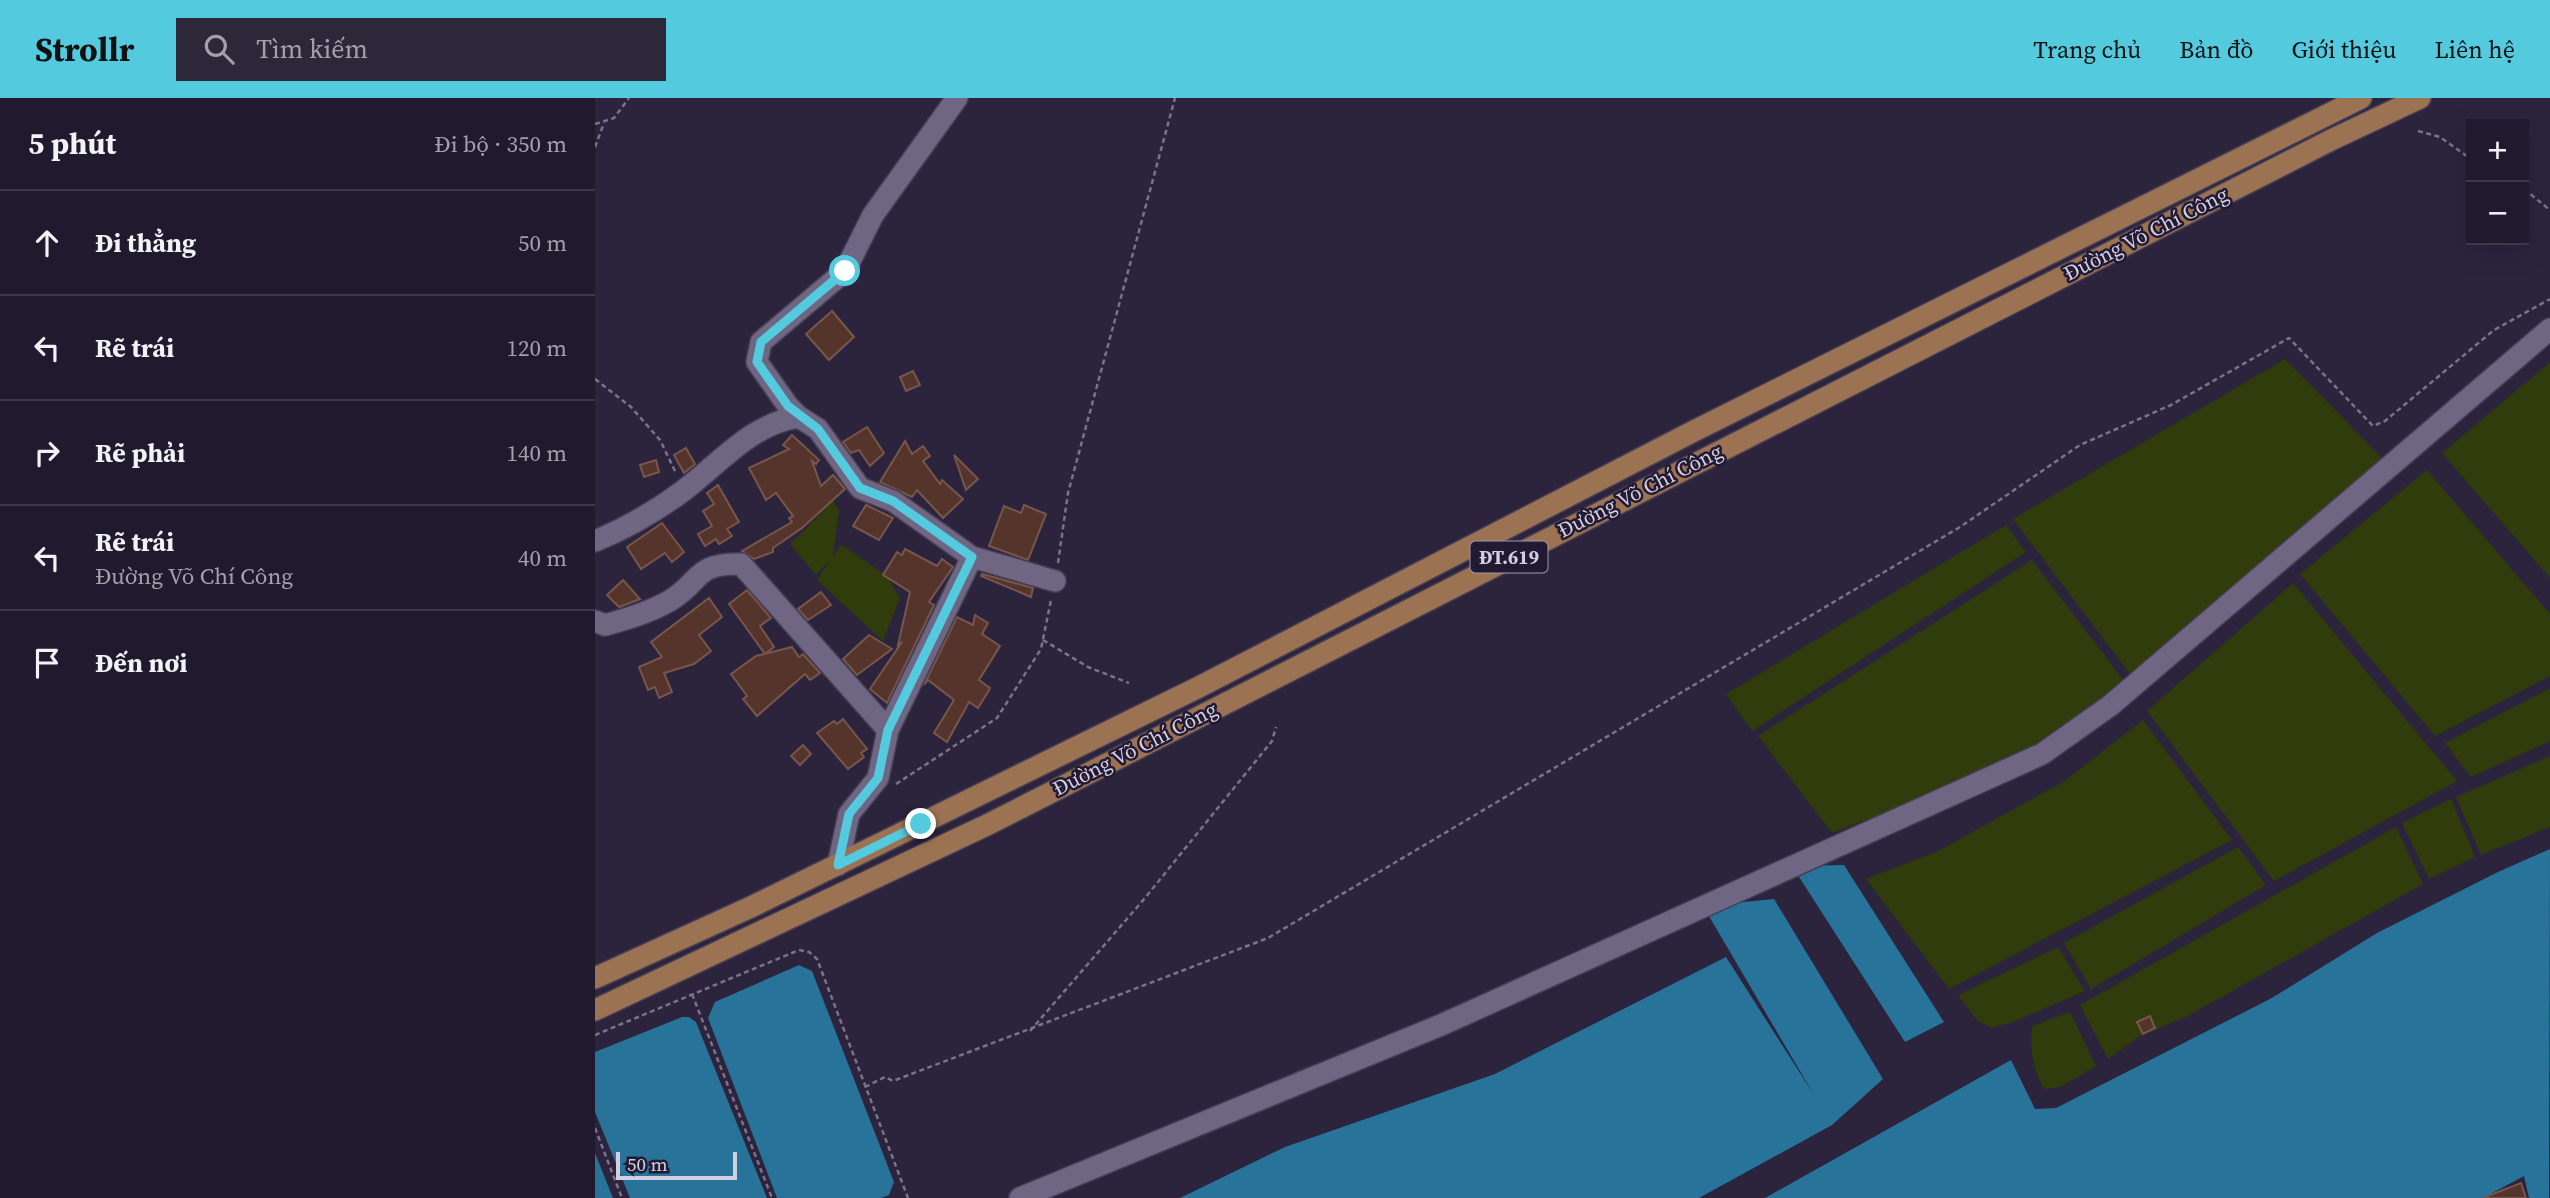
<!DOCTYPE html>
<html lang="vi">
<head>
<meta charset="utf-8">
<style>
	:root { --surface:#211a2e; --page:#2d273a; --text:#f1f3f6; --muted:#a2a1aa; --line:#3e384a; --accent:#54cade }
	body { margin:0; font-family:"Source Serif 4",serif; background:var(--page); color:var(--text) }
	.controls { position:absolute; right:21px; top:21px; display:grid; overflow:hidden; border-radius:0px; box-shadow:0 7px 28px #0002 }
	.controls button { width:63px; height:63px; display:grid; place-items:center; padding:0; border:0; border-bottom:2px solid var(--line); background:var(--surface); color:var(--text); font:35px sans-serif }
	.scale { position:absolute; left:21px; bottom:18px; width:121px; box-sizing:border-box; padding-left:7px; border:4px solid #d4cfe0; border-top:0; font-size:19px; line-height:24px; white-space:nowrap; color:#d4cfe0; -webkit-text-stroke:5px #221933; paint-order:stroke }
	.stop { position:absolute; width:21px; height:21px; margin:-16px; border:5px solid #54cade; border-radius:50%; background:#fff }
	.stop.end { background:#54cade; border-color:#fff; box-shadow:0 2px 7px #0008 }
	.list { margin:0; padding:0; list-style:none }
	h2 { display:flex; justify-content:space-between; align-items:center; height:91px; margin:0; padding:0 28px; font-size:30px }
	h2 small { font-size:23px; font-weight:400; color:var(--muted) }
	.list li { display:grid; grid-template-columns:46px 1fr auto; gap:21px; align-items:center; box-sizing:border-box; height:105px; padding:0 28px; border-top:2px solid var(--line) }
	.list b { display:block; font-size:26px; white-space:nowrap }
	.list p { margin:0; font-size:23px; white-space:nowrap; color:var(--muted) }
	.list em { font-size:23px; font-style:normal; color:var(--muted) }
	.icon { flex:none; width:38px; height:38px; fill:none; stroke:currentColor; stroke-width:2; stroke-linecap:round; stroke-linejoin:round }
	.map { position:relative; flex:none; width:1955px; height:1100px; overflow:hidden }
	header { display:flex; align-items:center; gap:42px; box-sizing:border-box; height:98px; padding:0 35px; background:var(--accent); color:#111 }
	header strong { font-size:33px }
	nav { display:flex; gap:38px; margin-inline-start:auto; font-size:24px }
	.search { width:490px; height:63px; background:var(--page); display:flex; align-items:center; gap:18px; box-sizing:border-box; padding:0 24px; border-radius:0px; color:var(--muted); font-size:26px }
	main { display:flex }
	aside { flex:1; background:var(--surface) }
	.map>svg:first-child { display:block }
	.green { fill:#303c0b }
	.water { fill:#277399 }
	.building { fill:#55352b; stroke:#78564b; stroke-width:2 }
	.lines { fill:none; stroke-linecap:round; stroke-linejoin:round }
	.minor-casing { stroke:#473e54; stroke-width:24 }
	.major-casing { stroke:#473e54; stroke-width:24 }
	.path { stroke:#7a7389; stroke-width:2.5; stroke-dasharray:5 3.5; stroke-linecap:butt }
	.minor { stroke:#6f6684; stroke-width:21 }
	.major { stroke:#9b7353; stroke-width:21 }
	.route { stroke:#54cade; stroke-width:9 }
	.labels { text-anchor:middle; stroke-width:5; stroke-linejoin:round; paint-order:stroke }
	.shield { fill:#221933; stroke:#9f98ac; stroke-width:2 }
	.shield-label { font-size:19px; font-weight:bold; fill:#d4cfe0 }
	.street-label { font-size:21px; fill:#d4cfe0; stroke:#221933 }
</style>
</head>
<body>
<header>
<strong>Strollr</strong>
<div class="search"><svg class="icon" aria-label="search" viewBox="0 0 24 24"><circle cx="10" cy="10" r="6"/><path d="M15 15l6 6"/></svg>Tìm kiếm</div>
<nav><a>Trang chủ</a><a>Bản đồ</a><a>Giới thiệu</a><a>Liên hệ</a></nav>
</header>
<main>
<aside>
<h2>5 phút<small>Đi bộ · 350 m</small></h2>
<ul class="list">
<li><svg class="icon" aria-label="ahead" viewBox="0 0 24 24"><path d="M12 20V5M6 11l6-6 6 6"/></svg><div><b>Đi thẳng</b></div><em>50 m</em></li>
<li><svg class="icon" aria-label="left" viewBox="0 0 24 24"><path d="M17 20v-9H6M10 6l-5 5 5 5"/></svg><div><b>Rẽ trái</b></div><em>120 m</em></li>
<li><svg class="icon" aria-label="right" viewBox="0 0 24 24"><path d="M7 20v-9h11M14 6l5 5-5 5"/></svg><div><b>Rẽ phải</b></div><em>140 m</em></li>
<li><svg class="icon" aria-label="left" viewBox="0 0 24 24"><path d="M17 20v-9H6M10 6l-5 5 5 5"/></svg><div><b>Rẽ trái</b><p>Đường Võ Chí Công</p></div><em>40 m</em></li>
<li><svg class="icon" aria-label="arrive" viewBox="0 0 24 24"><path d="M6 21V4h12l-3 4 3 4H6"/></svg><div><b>Đến nơi</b></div></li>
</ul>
</aside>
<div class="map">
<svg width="1955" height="1100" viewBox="0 0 1955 1100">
	<rect width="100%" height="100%" fill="#2c233d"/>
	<g class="green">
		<polygon points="1690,261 1796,369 1537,579 1418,421"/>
		<polygon points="1955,264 1955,480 1847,355"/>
		<polygon points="1832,372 1955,516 1955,578 1840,638 1705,476"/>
		<polygon points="238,403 244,412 238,458 247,447 292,478 305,500 288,543 222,482 236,461 221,477 195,446"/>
		<polygon points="1411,427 1431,454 1157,633 1131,596"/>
		<polygon points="1437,462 1529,583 1438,658 1237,735 1163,638"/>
		<polygon points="1698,485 1862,683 1679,783 1552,613"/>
		<polygon points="1955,590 1955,643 1876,679 1850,645"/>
		<polygon points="1548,622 1637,742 1354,891 1271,781 1343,753 1468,684"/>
		<polygon points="1955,658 1955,729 1886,757 1861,699"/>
		<polygon points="1856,701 1880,759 1834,781 1807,725"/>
		<polygon points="1801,729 1828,786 1591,919 1545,938 1513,961 1485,907"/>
		<polygon points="1643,749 1671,787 1496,891 1469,845"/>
		<polygon points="1463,849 1490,893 1418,924 1396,930 1382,922 1363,897"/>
		<path d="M1475,914L1501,968L1466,989L1449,991C1437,969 1435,952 1437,928Z"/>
	</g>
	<g class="water">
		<polygon points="1955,751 1954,1100 1934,1100 1929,1078 1888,1100 1170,1100 1416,962 1440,1011 1461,1010 1675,901 1782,835 1903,774"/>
		<polygon points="1249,767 1349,924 1310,944 1197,768"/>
		<polygon points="1179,801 1288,981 1237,1027 1104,1100 585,1100 690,1049 900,976 1131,859 1219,997 1108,808"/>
		<polygon points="204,867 217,873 299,1084 294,1097 286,1100 182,1100 113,920 120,904"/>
		<polygon points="87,919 94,919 101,924 172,1100 35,1100 0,1014 0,954"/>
		<polygon points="0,1055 18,1100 0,1100"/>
	</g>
	<g class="building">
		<polygon points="237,213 259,239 234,262 211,236"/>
		<polygon points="318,273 325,287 311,293 305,279"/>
		<polygon points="272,329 289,355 275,368 264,352 256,355 248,344"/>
		<polygon points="197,337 224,362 221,366 217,363 226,388 238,377 250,391 207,430 178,450 178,454 159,461 147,453 197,424 194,420 198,418 181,395 171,402 154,370 194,351 188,347"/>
		<polygon points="310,343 317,356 328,348 335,358 328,363 345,386 347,382 368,401 348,420 322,392 317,399 285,384"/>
		<polygon points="91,350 100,366 89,375 79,357"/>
		<polygon points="359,357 383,381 371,392"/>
		<polygon points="61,362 64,374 49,379 45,367"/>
		<polygon points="123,387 144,424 132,431 137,438 124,446 121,441 110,448 103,436 117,428 108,413 119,406 112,395"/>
		<polygon points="271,407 298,420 284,442 258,428"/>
		<polygon points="429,407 451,416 433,462 394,448 409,408 426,415"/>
		<polygon points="67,425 89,454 77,464 70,455 46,471 32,449"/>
		<polygon points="310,451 342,468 347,461 358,469 334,504 339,507 292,605 275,591 307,544 303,547 315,494 288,477 302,454 307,457"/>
		<polygon points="387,476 438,490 436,499 386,478"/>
		<polygon points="28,482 45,501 24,509 12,497"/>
		<polygon points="152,492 176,520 165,528 179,549 170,556 134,506"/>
		<polygon points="226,494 236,507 213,522 203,511"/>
		<polygon points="114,500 127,519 104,537 116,553 99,566 69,575 77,594 64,600 60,589 53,592 44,569 67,559 56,544"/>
		<polygon points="380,517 393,525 387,536 405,548 384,582 395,590 393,594 383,610 374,604 352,644 339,635 359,602 333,582 329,587 362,519 378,527"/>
		<polygon points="274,537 297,551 262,577 248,561"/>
		<polygon points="197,549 204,559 208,556 225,575 215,582 210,576 162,618 148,601 152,598 136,576 161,558"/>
		<polygon points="248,621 272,651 266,655 269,659 253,671 222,635 239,623 242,626"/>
		<polygon points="208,647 216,656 205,667 196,658"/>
		<polygon points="1555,918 1560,930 1548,936 1542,924"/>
		<polygon points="1926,1085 1931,1100 1890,1100 1890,1099"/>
	</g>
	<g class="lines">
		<defs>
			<g id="minor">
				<polyline points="204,319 193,308 162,264 166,244 250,173 278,117 362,0"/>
				<path d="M0,443C32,430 61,413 88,393C125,365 157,325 204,319L223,331L265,390L298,403L377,459L293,632L146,466C99,465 107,483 76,502C56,514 32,521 10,527L0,523"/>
				<polyline points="377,459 460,483"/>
				<polyline points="243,767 254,716 283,680 293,632"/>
				<polyline points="425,1100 846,927 1447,656 1516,607 1955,231"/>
			</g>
			<g id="major">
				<polyline points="0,880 156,809 604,589 1099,333 1766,0"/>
				<polyline points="0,912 394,726 1736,42 1825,0"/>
			</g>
		</defs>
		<use href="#minor" class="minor-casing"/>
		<use href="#major" class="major-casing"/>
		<g class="path">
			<polyline points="0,26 19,20 34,0"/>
			<polyline points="1823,33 1845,39 1876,61"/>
			<polyline points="0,49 9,25"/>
			<polyline points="1929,91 1955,112"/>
			<polyline points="0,281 36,309 65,342 81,375"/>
			<polyline points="463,465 473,395 580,0"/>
			<polyline points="448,542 493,569 534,585"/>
			<polyline points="301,686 402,620 446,551 456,502"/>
			<polyline points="97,896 177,1100"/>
			<polyline points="435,933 550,800 677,643 681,629"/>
			<polyline points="0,937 204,852 214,854 222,861 313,1100"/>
			<polyline points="270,989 290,979 298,983 673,840 1365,429 1485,347 1576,307 1694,240 1778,328 1790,323 1899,232 1955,201"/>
			<polyline points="0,1030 27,1100"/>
		</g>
		<use href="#minor" class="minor"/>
		<use href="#major" class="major"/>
	</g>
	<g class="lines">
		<polyline class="route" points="250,173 166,244 162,264 193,308 223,331 265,390 298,403 377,459 293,632 283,680 254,716 243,767 326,726"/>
	</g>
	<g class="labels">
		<rect class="shield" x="875.5" y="443.5" width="77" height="31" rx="5"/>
		<g class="shield-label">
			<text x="914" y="466">ĐT.619</text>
		</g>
		<g class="street-label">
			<text transform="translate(1551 136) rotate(-27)" y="7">Đường Võ Chí Công</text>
			<text transform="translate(1045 393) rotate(-27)" y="7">Đường Võ Chí Công</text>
			<text transform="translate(540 651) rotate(-27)" y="7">Đường Võ Chí Công</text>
		</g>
	</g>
</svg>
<div class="controls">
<button>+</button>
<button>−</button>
</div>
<div class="scale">50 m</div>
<div class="stop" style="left:250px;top:173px"></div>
<div class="stop end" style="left:326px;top:726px"></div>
</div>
</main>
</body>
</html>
